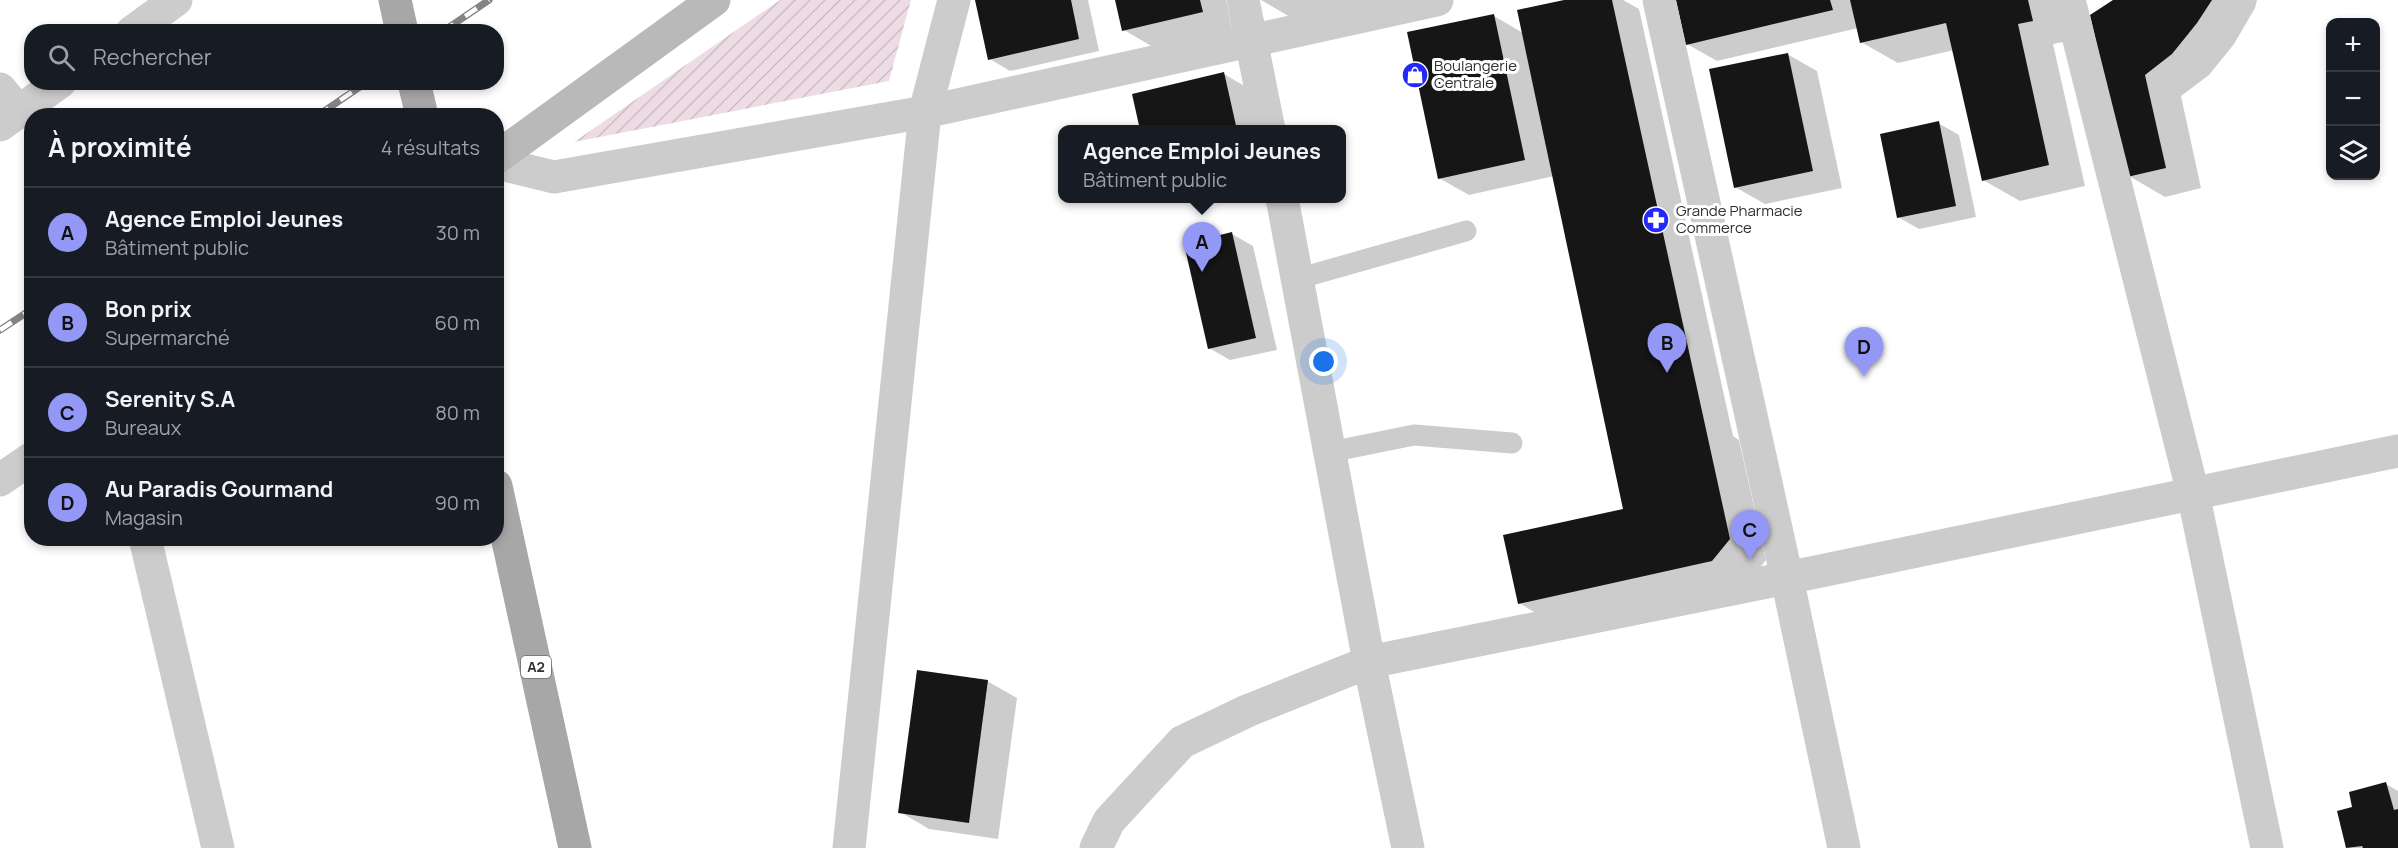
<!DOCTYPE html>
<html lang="fr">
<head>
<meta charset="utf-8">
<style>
	:root { --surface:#171b24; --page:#20242c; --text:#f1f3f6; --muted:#9ea1a6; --line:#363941; --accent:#9398f6 }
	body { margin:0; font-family:Manrope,sans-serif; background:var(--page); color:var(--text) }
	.controls { position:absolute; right:18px; top:18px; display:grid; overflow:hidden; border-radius:12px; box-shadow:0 3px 9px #0003 }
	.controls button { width:54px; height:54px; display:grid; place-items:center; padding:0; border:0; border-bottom:2px solid var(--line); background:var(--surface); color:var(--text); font:30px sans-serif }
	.you { position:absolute; left:1324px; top:362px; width:21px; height:21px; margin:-15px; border:4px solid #fff; border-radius:50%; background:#1a73e8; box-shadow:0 0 0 9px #1a73e833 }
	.badge { display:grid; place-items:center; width:39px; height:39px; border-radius:50%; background:var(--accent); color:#111; font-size:20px; font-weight:700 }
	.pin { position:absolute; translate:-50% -50px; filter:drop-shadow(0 2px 3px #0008) }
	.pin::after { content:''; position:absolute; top:32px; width:21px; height:18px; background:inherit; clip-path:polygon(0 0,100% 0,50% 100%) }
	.popup { position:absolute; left:1058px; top:125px; width:288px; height:78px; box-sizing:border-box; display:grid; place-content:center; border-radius:12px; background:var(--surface); filter:drop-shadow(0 2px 4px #0005); font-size:20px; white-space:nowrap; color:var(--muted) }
	.popup b { font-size:22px; color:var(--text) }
	.popup::after { content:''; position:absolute; left:50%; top:100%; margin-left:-12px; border:12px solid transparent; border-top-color:var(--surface) }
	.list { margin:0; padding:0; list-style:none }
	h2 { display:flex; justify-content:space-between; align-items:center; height:78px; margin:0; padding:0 24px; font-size:26px }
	h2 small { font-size:20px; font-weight:400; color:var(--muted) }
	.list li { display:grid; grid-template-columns:39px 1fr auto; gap:18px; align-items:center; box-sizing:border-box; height:90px; padding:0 24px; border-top:2px solid var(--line) }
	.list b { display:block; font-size:22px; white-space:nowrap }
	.list p { margin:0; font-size:20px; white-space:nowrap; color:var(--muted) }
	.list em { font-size:20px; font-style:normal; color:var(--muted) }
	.icon { flex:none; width:33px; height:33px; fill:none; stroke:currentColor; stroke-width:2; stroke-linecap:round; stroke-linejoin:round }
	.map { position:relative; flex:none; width:2398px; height:848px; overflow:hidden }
	.search { position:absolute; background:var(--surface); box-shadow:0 3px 9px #0003; left:24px; top:24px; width:480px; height:66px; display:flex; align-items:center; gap:15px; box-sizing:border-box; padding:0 21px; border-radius:24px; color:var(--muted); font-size:22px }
	.panel { position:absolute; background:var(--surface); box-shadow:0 3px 9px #0003; left:24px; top:108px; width:480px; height:438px; border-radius:24px }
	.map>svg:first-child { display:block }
	.garden { fill:url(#garden-furrows) }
	.shadow { fill:#0003 }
	.building { fill:#161616 }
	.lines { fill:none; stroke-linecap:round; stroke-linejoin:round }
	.lane { stroke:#ccc; stroke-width:21 }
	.street { stroke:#ccc; stroke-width:33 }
	.secondary { stroke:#b9b9b9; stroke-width:33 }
	.primary { stroke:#a7a7a7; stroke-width:33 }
	.rail-casing { stroke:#848484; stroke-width:7 }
	.rail { stroke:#fff; stroke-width:4.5; stroke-dasharray:14; stroke-linecap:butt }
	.labels { text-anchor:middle; stroke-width:6; stroke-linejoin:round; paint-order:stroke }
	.shield { fill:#fff; stroke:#6d6d6d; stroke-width:1.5 }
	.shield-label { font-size:14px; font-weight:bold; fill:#2f2f2f }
	.poi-label { font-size:15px; fill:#2f2f2f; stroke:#fff; text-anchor:start }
</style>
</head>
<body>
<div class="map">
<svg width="2398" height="848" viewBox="0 0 2398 848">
	<defs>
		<pattern id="garden-furrows" width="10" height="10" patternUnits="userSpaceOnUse" patternTransform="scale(1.5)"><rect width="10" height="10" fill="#eedce5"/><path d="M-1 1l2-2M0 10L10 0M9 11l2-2" fill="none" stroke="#ccbdc5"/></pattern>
	</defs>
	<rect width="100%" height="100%" fill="#fff"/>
	<polygon class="garden" points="780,0 911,0 889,81 574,142"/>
	<g class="shadow">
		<polygon points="976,0 1088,0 1099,51 1010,71 990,59"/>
		<polygon points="1117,0 1226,0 1232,29 1153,47 1124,30"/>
		<polygon points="1261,0 1390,0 1297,21"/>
		<polygon points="1571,0 1623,0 1639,9 1733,436 1739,440 1766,560 1749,581 1555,624 1519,603 1625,510 1554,176 1469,195 1439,178 1494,16 1523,33"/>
		<polygon points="1677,0 2059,0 2068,41 2053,44 2085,186 2020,201 1983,180 1954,50 1898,63 1861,42 1858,28 1717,61 1687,44"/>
		<polygon points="2116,0 2257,0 2255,8 2234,44 2209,75 2181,96 2201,188 2165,197 2129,176"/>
		<polygon points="1787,54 1817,71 1842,188 1765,204 1735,187"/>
		<polygon points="1224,74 1253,91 1262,130 1142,130"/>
		<polygon points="1938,123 1959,135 1976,217 1919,229 1898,217"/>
		<polygon points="1178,198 1199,198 1184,202"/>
		<polygon points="1232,234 1253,246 1277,350 1230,360 1209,348"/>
		<polygon points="987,681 1017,698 998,839 929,829 900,812"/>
		<polygon points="2386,784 2398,791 2398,848 2348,848 2339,812 2354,808"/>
	</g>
	<g class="building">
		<polygon points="975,0 1071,0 1079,39 988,60"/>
		<polygon points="1115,0 1200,0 1203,12 1122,31"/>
		<polygon points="1564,0 1612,0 1730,539 1712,561 1518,604 1503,535 1623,509 1517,10"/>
		<polygon points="1676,0 1830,0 1833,10 1686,45"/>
		<polygon points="1850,0 2028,0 2033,21 2018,24 2049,165 1982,181 1946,23 1860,43"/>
		<polygon points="2113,0 2212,0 2197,23 2172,54 2145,75 2166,168 2127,177 2090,15"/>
		<polygon points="1494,14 1525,160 1438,179 1407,32"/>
		<polygon points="1788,53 1813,171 1734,188 1709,69"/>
		<polygon points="1224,72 1237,130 1140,130 1132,94"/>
		<polygon points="1939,121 1956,206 1897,218 1880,134"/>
		<polygon points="1232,232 1256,338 1208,349 1184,244"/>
		<polygon points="917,670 988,680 969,823 898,813"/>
		<polygon points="2386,782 2394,810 2398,809 2398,848 2363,848 2362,846 2346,848 2337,811 2352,807 2349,792"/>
	</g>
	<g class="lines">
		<g class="lane">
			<polyline points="1297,279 1466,231"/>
			<polyline points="1330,452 1414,435 1512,443"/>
		</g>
		<g class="street">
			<polyline points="1243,0 1269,130"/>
			<polyline points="1659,0 1787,578 1844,848"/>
			<polyline points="2069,0 2193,493 2267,848"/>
			<polyline points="132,32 176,0"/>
			<polyline points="0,89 19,112"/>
			<polyline points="0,125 60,82"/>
			<polyline points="496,163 554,177 925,112 1437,0"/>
			<polyline points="1282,198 1369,662 1408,848"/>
			<polyline points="0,480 32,458"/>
			<polyline points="145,538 218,848"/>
			<polyline points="849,848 925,112 954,0"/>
			<polyline points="1096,848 1109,821 1182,742 1247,711 1369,662 1787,578 2398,451"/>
		</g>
		<polyline class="secondary" points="496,158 714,0"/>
		<g class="primary">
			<polyline points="395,0 402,32"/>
			<polyline points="414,82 422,116"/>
			<polyline points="496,486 575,848"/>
		</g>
		<defs>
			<g id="rail">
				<polyline points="442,32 489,0"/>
				<polyline points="317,116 367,82"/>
				<polyline points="0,330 32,309"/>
			</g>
		</defs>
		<use href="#rail" class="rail-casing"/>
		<use href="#rail" class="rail"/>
	</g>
	<defs>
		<symbol id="shop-disc" viewBox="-11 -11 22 22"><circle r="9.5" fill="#2128f7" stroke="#fff"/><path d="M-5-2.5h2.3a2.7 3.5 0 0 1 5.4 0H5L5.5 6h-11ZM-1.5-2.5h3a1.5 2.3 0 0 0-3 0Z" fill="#fff"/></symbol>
		<symbol id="pharmacy-disc" viewBox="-11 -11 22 22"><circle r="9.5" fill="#2128f7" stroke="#fff"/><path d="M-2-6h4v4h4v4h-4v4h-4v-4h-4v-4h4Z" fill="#fff"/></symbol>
	</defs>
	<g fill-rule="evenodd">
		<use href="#shop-disc" x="1400" y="60" width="30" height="30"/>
		<use href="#pharmacy-disc" x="1641" y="205" width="30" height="30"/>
	</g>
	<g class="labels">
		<rect class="shield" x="521" y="656" width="30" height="22" rx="4.5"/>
		<g class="shield-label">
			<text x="536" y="672">A2</text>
		</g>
		<g class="poi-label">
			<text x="1434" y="71">Boulangerie<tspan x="1434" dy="17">Centrale</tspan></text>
			<text x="1676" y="216">Grande Pharmacie<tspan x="1676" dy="17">Commerce</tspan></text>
		</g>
	</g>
</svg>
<div class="controls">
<button>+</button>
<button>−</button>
<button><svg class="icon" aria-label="layers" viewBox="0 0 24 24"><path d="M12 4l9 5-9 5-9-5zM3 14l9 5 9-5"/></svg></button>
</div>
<div class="you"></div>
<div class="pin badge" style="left:1202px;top:272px">A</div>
<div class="popup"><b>Agence Emploi Jeunes</b>Bâtiment public</div>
<div class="pin badge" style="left:1667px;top:373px">B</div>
<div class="pin badge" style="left:1750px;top:560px">C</div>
<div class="pin badge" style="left:1864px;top:377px">D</div>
<div class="search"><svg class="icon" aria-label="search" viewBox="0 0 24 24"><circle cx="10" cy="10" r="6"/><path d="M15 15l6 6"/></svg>Rechercher</div>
<section class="panel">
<h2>À proximité<small>4 résultats</small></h2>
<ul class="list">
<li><span class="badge">A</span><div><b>Agence Emploi Jeunes</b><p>Bâtiment public</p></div><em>30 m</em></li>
<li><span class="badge">B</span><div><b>Bon prix</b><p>Supermarché</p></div><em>60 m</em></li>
<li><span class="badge">C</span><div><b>Serenity S.A</b><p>Bureaux</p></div><em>80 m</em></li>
<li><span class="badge">D</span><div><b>Au Paradis Gourmand</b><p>Magasin</p></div><em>90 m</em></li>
</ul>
</section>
</div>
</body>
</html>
